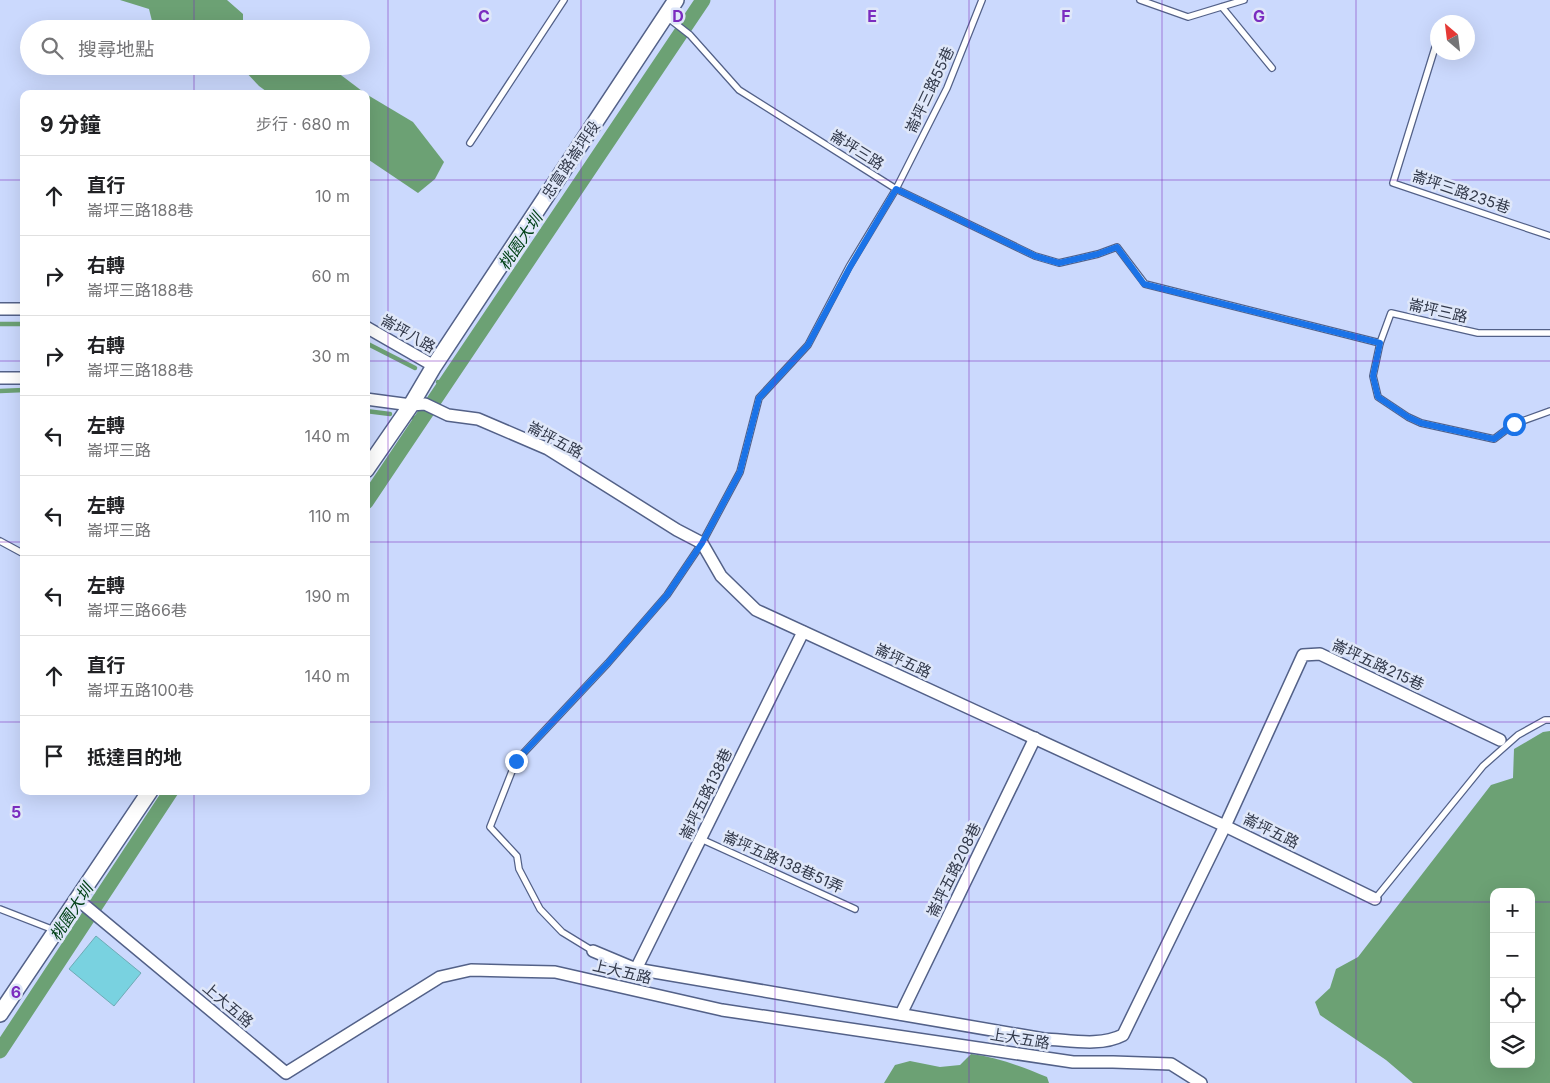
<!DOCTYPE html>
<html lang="zh-TW">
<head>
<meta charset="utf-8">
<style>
	:root { --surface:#fff; --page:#f6f6f6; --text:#202124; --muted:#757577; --line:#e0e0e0 }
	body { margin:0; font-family:Inter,"Noto Sans TC",sans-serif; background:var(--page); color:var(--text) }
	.controls { position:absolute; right:15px; bottom:15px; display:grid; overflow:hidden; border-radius:10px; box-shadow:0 5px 20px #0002 }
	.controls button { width:45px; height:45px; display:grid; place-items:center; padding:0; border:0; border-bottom:1px solid var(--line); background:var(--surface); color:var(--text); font:25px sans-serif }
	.compass { position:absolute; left:1430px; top:15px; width:45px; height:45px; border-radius:50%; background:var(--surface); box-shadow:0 5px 20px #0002; rotate:332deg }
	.stop { position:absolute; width:15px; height:15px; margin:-11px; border:4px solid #1a73e8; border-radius:50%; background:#fff }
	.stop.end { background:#1a73e8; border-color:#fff; box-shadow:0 1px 5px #0008 }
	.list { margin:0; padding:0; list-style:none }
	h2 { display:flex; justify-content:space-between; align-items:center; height:65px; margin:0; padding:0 20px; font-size:21px }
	h2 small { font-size:16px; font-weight:400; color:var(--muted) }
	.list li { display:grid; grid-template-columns:32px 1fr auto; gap:15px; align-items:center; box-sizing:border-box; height:80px; padding:0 20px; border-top:1px solid var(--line) }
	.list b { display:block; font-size:19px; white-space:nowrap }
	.list p { margin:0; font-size:16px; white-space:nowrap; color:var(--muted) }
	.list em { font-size:16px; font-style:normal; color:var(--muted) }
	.icon { flex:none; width:28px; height:28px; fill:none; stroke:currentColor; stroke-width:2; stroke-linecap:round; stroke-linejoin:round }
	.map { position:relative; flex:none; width:1550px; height:1083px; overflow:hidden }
	.search { position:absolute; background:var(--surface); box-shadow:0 5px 20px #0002; left:20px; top:20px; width:350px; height:55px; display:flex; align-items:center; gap:12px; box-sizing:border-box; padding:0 18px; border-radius:28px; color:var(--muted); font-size:19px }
	.panel { position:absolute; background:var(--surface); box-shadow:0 5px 20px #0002; left:20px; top:90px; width:350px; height:705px; border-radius:10px }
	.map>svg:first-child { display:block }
	.water { fill:#6ca174; fill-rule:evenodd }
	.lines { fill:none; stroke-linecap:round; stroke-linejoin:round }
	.stream { stroke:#6ca174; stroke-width:4.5 }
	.canal { stroke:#6ca174; stroke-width:15 }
	.building { fill:#79d2e0; stroke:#6eabb5 }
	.service-casing { stroke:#536188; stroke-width:8 }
	.minor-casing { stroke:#536188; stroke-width:14 }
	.tertiary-casing { stroke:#536188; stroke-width:18 }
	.service { stroke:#fff; stroke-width:5.5 }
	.minor { stroke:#fff; stroke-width:11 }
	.tertiary { stroke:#fff; stroke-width:15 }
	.route { stroke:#1a73e8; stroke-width:6 }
	.grid { fill:none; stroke:#7b2cbf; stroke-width:1; stroke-opacity:0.55 }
	.labels { text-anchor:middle; stroke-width:5; stroke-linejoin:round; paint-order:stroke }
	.street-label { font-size:15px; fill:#32394a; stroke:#dfe7f9 }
	.water-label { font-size:16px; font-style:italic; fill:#004116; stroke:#dfe7f9 }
	.grid-label { font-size:16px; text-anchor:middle; font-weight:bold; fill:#7b2cbf; stroke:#dfe7f9; stroke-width:5; stroke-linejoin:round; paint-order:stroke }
</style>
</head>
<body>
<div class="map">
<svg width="1550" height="1083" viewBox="0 0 1550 1083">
	<rect width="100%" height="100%" fill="#cbd9fd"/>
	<g class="water">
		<polygon points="120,0 227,0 243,14 243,29 154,29 149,9"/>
		<polygon points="244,66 329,66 366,94 270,94 259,86 242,68"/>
		<polygon points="366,94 413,122 444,162 435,179 418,193 366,158"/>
		<path d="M1550,731V1083H1413L1386,1060L1320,1015L1315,1002L1330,988L1336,969L1358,957L1491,785L1513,778L1514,749L1543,732ZM1494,892H1531V1064H1494Z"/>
		<path d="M971,1054C997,1057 1023,1067 1047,1077L1049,1083H884L895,1065L910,1061L940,1067L960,1065Z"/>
	</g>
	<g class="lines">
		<g class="stream">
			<polyline points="0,324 24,324"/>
			<polyline points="366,343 415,368"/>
			<polyline points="438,382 444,385"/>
			<polyline points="0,391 24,390"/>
			<polyline points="366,411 390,414"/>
			<polyline points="414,418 422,419"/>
		</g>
		<g class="canal">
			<polyline points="366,502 703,0"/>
			<polyline points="0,1051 171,791"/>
		</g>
	</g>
	<polygon class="building" points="96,936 141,973 114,1006 69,969"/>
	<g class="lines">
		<defs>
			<g id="service">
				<polyline points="1140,0 1188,17 1244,0"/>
				<polyline points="1222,7 1272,68"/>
				<polyline points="667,17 690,35 739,90 896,189 1035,256 1059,263 1098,254 1117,247 1145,284 1380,343 1391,313 1478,333 1550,333"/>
				<polyline points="1438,38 1393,183 1550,236"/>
				<polyline points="470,143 564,0"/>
				<polyline points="1380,343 1373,376 1378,397 1408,417 1421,423 1494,439 1514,424 1550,411"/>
				<polyline points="0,541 24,554"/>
				<polyline points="701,839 855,909"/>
				<polyline points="1375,899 1483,766 1518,735 1545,720 1550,720"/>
				<polyline points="0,909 54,930"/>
				<polyline points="593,951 562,932 540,909 519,869 517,856 490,827 516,761 608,663 667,595 702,543 740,472 759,398 808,345 849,267 896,189 947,88 982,0"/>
			</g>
			<g id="minor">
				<polyline points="0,309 24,309"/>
				<polyline points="366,327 434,366"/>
				<polyline points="0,378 24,378"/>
				<polyline points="366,399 411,405 425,404 448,415 478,419 548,449 677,530 702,543 721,576 756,610 1225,826 1375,899"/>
				<polyline points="77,899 286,1073 440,977 471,970 555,972 722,1010 1073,1062 1113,1062 1171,1064 1201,1083"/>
				<path d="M593,951L636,969L1044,1039C1069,1040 1100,1047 1123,1035L1225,826L1303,655L1320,654L1500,740"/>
				<polyline points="636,969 803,632"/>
				<polyline points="901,1014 1035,738"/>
			</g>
			<g id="tertiary">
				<polyline points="366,470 411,405 434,366 676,0"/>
				<polyline points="0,1014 150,791"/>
			</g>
		</defs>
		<use href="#service" class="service-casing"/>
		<use href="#minor" class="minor-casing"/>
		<use href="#tertiary" class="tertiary-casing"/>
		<use href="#service" class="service"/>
		<use href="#minor" class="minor"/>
		<use href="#tertiary" class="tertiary"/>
	</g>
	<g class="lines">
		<polyline class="route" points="516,761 608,663 667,595 702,543 740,472 759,398 808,345 850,267 896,189 1035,256 1059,263 1098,254 1117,247 1144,284 1380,343 1373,376 1378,397 1408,417 1421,423 1494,439 1514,424"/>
	</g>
	<path class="grid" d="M194,0V29M388,0V1083M581,0V1083M775,0V1083M969,0V1083M1162,0V1083M1356,0V1083M194,66V94M0,180H24M366,180H1550M0,361H24M366,361H1550M0,542H24M366,542H1550M0,722H24M366,722H1550M194,791V1083M0,902H1494M1531,902H1550"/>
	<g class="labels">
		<g class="street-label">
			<text transform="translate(930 90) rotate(-65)" y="5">崙坪三路55巷</text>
			<text transform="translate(857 150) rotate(32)" y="5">崙坪三路</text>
			<text transform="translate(571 160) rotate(-56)" y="5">忠富路崙坪段</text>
			<text transform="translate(1461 192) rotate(19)" y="5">崙坪三路235巷</text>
			<text transform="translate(1438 311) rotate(13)" y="5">崙坪三路</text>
			<text transform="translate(408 334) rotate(30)" y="5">崙坪八路</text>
			<text transform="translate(555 440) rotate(28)" y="5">崙坪五路</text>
			<text transform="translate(903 661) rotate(25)" y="5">崙坪五路</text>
			<text transform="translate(1378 665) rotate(25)" y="5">崙坪五路215巷</text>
			<text transform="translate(706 794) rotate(-64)" y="5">崙坪五路138巷</text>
			<text transform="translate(1271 831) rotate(26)" y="5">崙坪五路</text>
			<text transform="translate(783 862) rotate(24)" y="5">崙坪五路138巷51弄</text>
			<text transform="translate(954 870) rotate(-64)" y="5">崙坪五路208巷</text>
			<text transform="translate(622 972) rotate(13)" y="5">上大五路</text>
			<text transform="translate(228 1005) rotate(40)" y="5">上大五路</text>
			<text transform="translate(1020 1039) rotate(9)" y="5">上大五路</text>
		</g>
		<g class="water-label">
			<text transform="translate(520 241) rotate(-56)" y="6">桃園大圳</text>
			<text transform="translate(71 912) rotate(-57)" y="6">桃園大圳</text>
		</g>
	</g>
	<g class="grid-label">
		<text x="484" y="22">C</text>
		<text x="678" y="22">D</text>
		<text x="872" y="22">E</text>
		<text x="1066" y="22">F</text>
		<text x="1259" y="22">G</text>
		<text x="16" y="818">5</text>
		<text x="16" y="998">6</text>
	</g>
</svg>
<div class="controls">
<button>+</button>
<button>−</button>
<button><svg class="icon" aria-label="locate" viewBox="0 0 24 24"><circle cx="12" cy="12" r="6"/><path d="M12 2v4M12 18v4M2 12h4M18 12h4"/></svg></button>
<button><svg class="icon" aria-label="layers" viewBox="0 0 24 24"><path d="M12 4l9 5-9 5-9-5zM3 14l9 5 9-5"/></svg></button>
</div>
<svg class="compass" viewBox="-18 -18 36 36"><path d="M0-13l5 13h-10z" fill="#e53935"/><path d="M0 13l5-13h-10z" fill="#757577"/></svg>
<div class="stop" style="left:1514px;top:424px"></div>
<div class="stop end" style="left:516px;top:761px"></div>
<div class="search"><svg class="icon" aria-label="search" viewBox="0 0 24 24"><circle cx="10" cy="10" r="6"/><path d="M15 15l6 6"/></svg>搜尋地點</div>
<section class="panel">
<h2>9 分鐘<small>步行 · 680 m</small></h2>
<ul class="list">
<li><svg class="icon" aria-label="ahead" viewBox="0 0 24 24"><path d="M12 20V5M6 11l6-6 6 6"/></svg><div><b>直行</b><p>崙坪三路188巷</p></div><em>10 m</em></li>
<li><svg class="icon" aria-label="right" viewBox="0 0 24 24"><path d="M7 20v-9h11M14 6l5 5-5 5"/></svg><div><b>右轉</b><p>崙坪三路188巷</p></div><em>60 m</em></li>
<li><svg class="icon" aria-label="right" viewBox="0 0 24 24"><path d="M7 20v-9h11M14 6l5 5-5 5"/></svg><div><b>右轉</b><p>崙坪三路188巷</p></div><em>30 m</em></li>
<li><svg class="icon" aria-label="left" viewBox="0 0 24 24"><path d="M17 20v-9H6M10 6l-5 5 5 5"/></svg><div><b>左轉</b><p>崙坪三路</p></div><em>140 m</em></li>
<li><svg class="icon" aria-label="left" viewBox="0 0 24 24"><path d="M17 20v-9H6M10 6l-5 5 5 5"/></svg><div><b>左轉</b><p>崙坪三路</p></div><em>110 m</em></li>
<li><svg class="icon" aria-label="left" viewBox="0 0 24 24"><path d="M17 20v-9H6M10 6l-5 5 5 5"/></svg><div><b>左轉</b><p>崙坪三路66巷</p></div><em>190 m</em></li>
<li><svg class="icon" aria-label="ahead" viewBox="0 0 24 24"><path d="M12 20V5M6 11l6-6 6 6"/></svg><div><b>直行</b><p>崙坪五路100巷</p></div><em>140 m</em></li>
<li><svg class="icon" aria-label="arrive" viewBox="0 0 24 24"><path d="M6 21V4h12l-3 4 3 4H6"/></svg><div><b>抵達目的地</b></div></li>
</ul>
</section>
</div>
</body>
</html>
